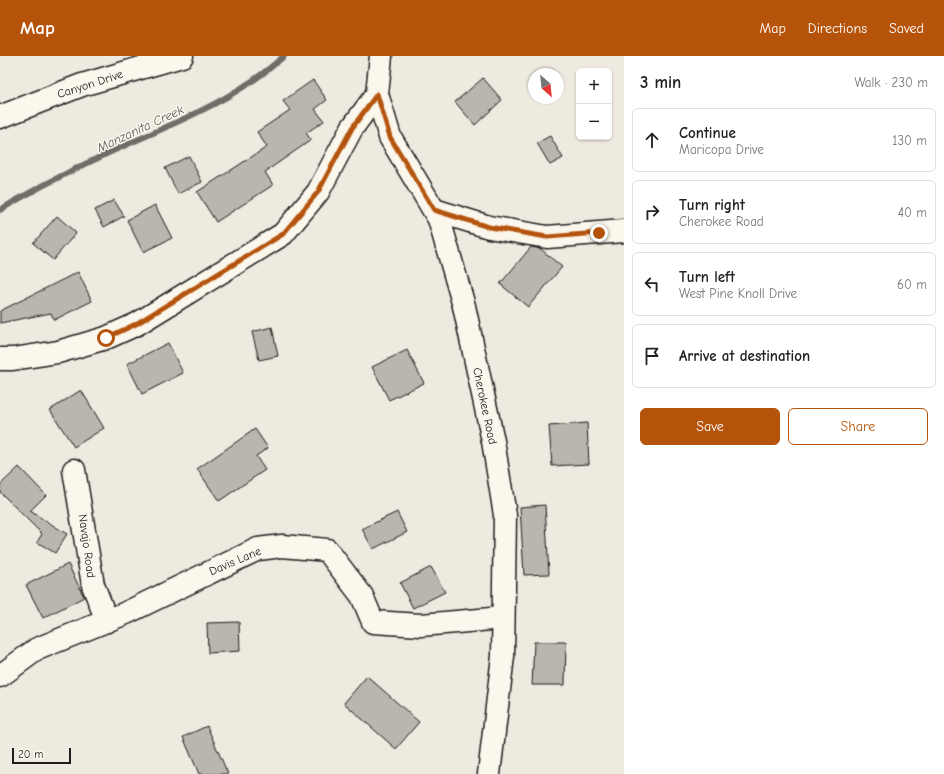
<!DOCTYPE html>
<html lang="en">
<head>
<meta charset="utf-8">
<style>
	:root { --surface:#fff; --page:#f2f2f2; --text:#202124; --muted:#757577; --line:#e0e0e0; --accent:#b45309 }
	body { margin:0; font-family:"Comic Neue",sans-serif; background:var(--page); color:var(--text) }
	.controls { position:absolute; right:12px; top:12px; display:grid; overflow:hidden; border-radius:6px; box-shadow:0 1px 3px #0004 }
	.controls button { width:36px; height:36px; display:grid; place-items:center; padding:0; border:0; border-bottom:1px solid var(--line); background:var(--surface); color:var(--text); font:20px sans-serif }
	.compass { position:absolute; left:528px; top:12px; width:36px; height:36px; border-radius:50%; background:var(--surface); box-shadow:0 1px 3px #0004; rotate:153deg }
	.scale { position:absolute; left:12px; bottom:10px; width:59px; box-sizing:border-box; padding-left:4px; border:2px solid #1c1c1c; border-top:0; font-size:11px; line-height:14px; white-space:nowrap; color:#1c1c1c; -webkit-text-stroke:3px #fbf7ec; paint-order:stroke }
	.stop { position:absolute; width:12px; height:12px; margin:-9px; border:3px solid #b45309; border-radius:50%; background:#fff }
	.stop.end { background:#b45309; border-color:#fff; box-shadow:0 1px 4px #0008 }
	.list { margin:0; padding:0; list-style:none }
	h2 { display:flex; justify-content:space-between; align-items:center; height:52px; margin:0; padding:0 16px; font-size:17px }
	h2 small { font-size:13px; font-weight:400; color:var(--muted) }
	.list li { display:grid; grid-template-columns:26px 1fr auto; gap:12px; align-items:center; box-sizing:border-box; height:64px; margin:0 8px 8px; padding:0 8px; border:1px solid var(--line); border-radius:6px }
	.list b { display:block; font-size:15px; white-space:nowrap }
	.list p { margin:0; font-size:13px; white-space:nowrap; color:var(--muted) }
	.list em { font-size:13px; font-style:normal; color:var(--muted) }
	.actions { display:flex; gap:8px; padding:12px 16px }
	.actions a { flex:1; padding:9px 0; border:1px solid var(--accent); border-radius:6px; text-align:center; font-size:14px; color:var(--accent) }
	.actions .main { background:var(--accent); color:#fff }
	.icon { flex:none; width:22px; height:22px; fill:none; stroke:currentColor; stroke-width:2; stroke-linecap:round; stroke-linejoin:round }
	.map { position:relative; flex:none; width:624px; height:718px; overflow:hidden }
	header { display:flex; align-items:center; gap:24px; box-sizing:border-box; height:56px; padding:0 20px; background:var(--accent); color:#fff }
	header strong { font-size:19px }
	nav { display:flex; gap:22px; margin-inline-start:auto; font-size:14px }
	main { display:flex }
	aside { flex:1; background:var(--surface) }
	.map>svg:first-child { display:block }
	.lines { fill:none; stroke-linecap:round; stroke-linejoin:round }
	.stream { stroke:#6f6d69; stroke-width:6 }
	.building { fill:#b9b6af; stroke:#1c1c1c }
	.minor-casing { stroke:#1c1c1c; stroke-width:25 }
	.minor { stroke:#fbf7ec; stroke-width:22 }
	.route { stroke:#b45309; stroke-width:5 }
	.labels { text-anchor:middle; stroke-width:3; stroke-linejoin:round; paint-order:stroke }
	.street-label { font-size:12px; fill:#1c1c1c; stroke:#fbf7ec }
	.water-label { font-size:13px; font-style:italic; fill:#5a5956; stroke:#fbf7ec }
</style>
</head>
<body>
<header>
<strong>Map</strong>
<nav><a>Map</a><a>Directions</a><a>Saved</a></nav>
</header>
<main>
<div class="map">
<svg width="624" height="718" viewBox="0 0 624 718">
	<rect width="100%" height="100%" fill="#eeeadf"/>
	<filter id="ink" filterUnits="userSpaceOnUse"><feTurbulence type="fractalNoise" baseFrequency=".025" numOctaves="2"/><feDisplacementMap in="SourceGraphic" scale="8" xChannelSelector="R" yChannelSelector="G"/><feConvolveMatrix kernelMatrix="1 2 1 2 8 2 1 2 1" color-interpolation-filters="sRGB"/></filter>
	<g filter="url(#ink)">
		<g class="lines">
			<path class="stream" d="M0,154C41,129 84,108 128,88C182,64 239,41 284,0"/>
		</g>
		<g class="building">
			<polygon points="483,22 502,44 475,69 455,46"/>
			<polygon points="313,24 327,44 315,53 324,65 306,77 311,84 265,116 273,129 216,166 197,136 267,91 257,76 290,54 283,45"/>
			<polygon points="550,80 563,102 550,109 537,87"/>
			<polygon points="189,100 202,126 178,138 165,112"/>
			<polygon points="114,144 124,160 104,171 95,154"/>
			<polygon points="155,149 172,182 143,196 127,164"/>
			<polygon points="57,160 76,177 53,204 33,187"/>
			<polygon points="531,191 541,193 562,211 528,251 500,228"/>
			<polygon points="78,216 92,245 54,264 51,257 0,267 0,255"/>
			<polygon points="272,271 278,300 259,304 252,276"/>
			<polygon points="168,287 183,317 142,338 127,308"/>
			<polygon points="407,294 424,327 389,344 372,311"/>
			<polygon points="81,334 104,372 74,391 50,354"/>
			<polygon points="587,367 589,408 552,410 549,370"/>
			<polygon points="255,373 268,392 256,400 265,414 219,445 197,413"/>
			<polygon points="19,411 46,439 30,455 67,478 55,497 37,486 42,478 0,436 0,429"/>
			<polygon points="545,449 549,518 524,519 520,451"/>
			<polygon points="397,456 407,476 373,493 362,473"/>
			<polygon points="68,508 84,541 43,562 26,529"/>
			<polygon points="431,511 445,536 413,552 400,527"/>
			<polygon points="239,566 240,595 208,597 207,567"/>
			<polygon points="534,586 566,586 565,629 532,629"/>
			<polygon points="367,620 419,666 396,693 344,647"/>
			<polygon points="207,670 228,718 199,718 183,681"/>
		</g>
		<g class="lines">
			<defs>
				<g id="minor">
					<polyline points="381,0 377,38 390,81 439,163 464,250 493,385 505,459 503,600 489,718"/>
					<polyline points="0,61 82,29 182,0"/>
					<polyline points="434,154 489,171 547,181 624,175"/>
					<polyline points="0,303 13,303 58,296 106,282 137,268 283,178 318,136 352,72 377,38"/>
					<polyline points="74,414 93,529 107,565"/>
					<polyline points="0,620 37,593 126,557 258,493 282,490 327,494 362,540 373,566 421,569 503,562"/>
				</g>
			</defs>
			<use href="#minor" class="minor-casing"/>
			<use href="#minor" class="minor"/>
		</g>
	</g>
	<g class="lines" filter="url(#ink)">
		<polyline class="route" points="106,282 136,268 283,178 318,136 352,72 377,38 390,81 434,154 489,171 547,181 599,177"/>
	</g>
	<g class="labels">
		<g class="street-label">
			<text transform="translate(90 28) rotate(-18)" y="4">Canyon Drive</text>
			<text transform="translate(485 350) rotate(78)" y="4">Cherokee Road</text>
			<text transform="translate(87 490) rotate(82)" y="4">Navajo Road</text>
			<text transform="translate(235 505) rotate(-23)" y="4">Davis Lane</text>
		</g>
		<g class="water-label">
			<text transform="translate(140 72) rotate(-25)" y="5">Manzanita Creek</text>
		</g>
	</g>
</svg>
<div class="controls">
<button>+</button>
<button>−</button>
</div>
<svg class="compass" viewBox="-18 -18 36 36"><path d="M0-13l5 13h-10z" fill="#e53935"/><path d="M0 13l5-13h-10z" fill="#757577"/></svg>
<div class="scale">20 m</div>
<div class="stop" style="left:106px;top:282px"></div>
<div class="stop end" style="left:599px;top:177px"></div>
</div>
<aside>
<h2>3 min<small>Walk · 230 m</small></h2>
<ul class="list">
<li><svg class="icon" aria-label="ahead" viewBox="0 0 24 24"><path d="M12 20V5M6 11l6-6 6 6"/></svg><div><b>Continue</b><p>Maricopa Drive</p></div><em>130 m</em></li>
<li><svg class="icon" aria-label="right" viewBox="0 0 24 24"><path d="M7 20v-9h11M14 6l5 5-5 5"/></svg><div><b>Turn right</b><p>Cherokee Road</p></div><em>40 m</em></li>
<li><svg class="icon" aria-label="left" viewBox="0 0 24 24"><path d="M17 20v-9H6M10 6l-5 5 5 5"/></svg><div><b>Turn left</b><p>West Pine Knoll Drive</p></div><em>60 m</em></li>
<li><svg class="icon" aria-label="arrive" viewBox="0 0 24 24"><path d="M6 21V4h12l-3 4 3 4H6"/></svg><div><b>Arrive at destination</b></div></li>
</ul>
<div class="actions"><a class="main">Save</a><a>Share</a></div>
</aside>
</main>
</body>
</html>
